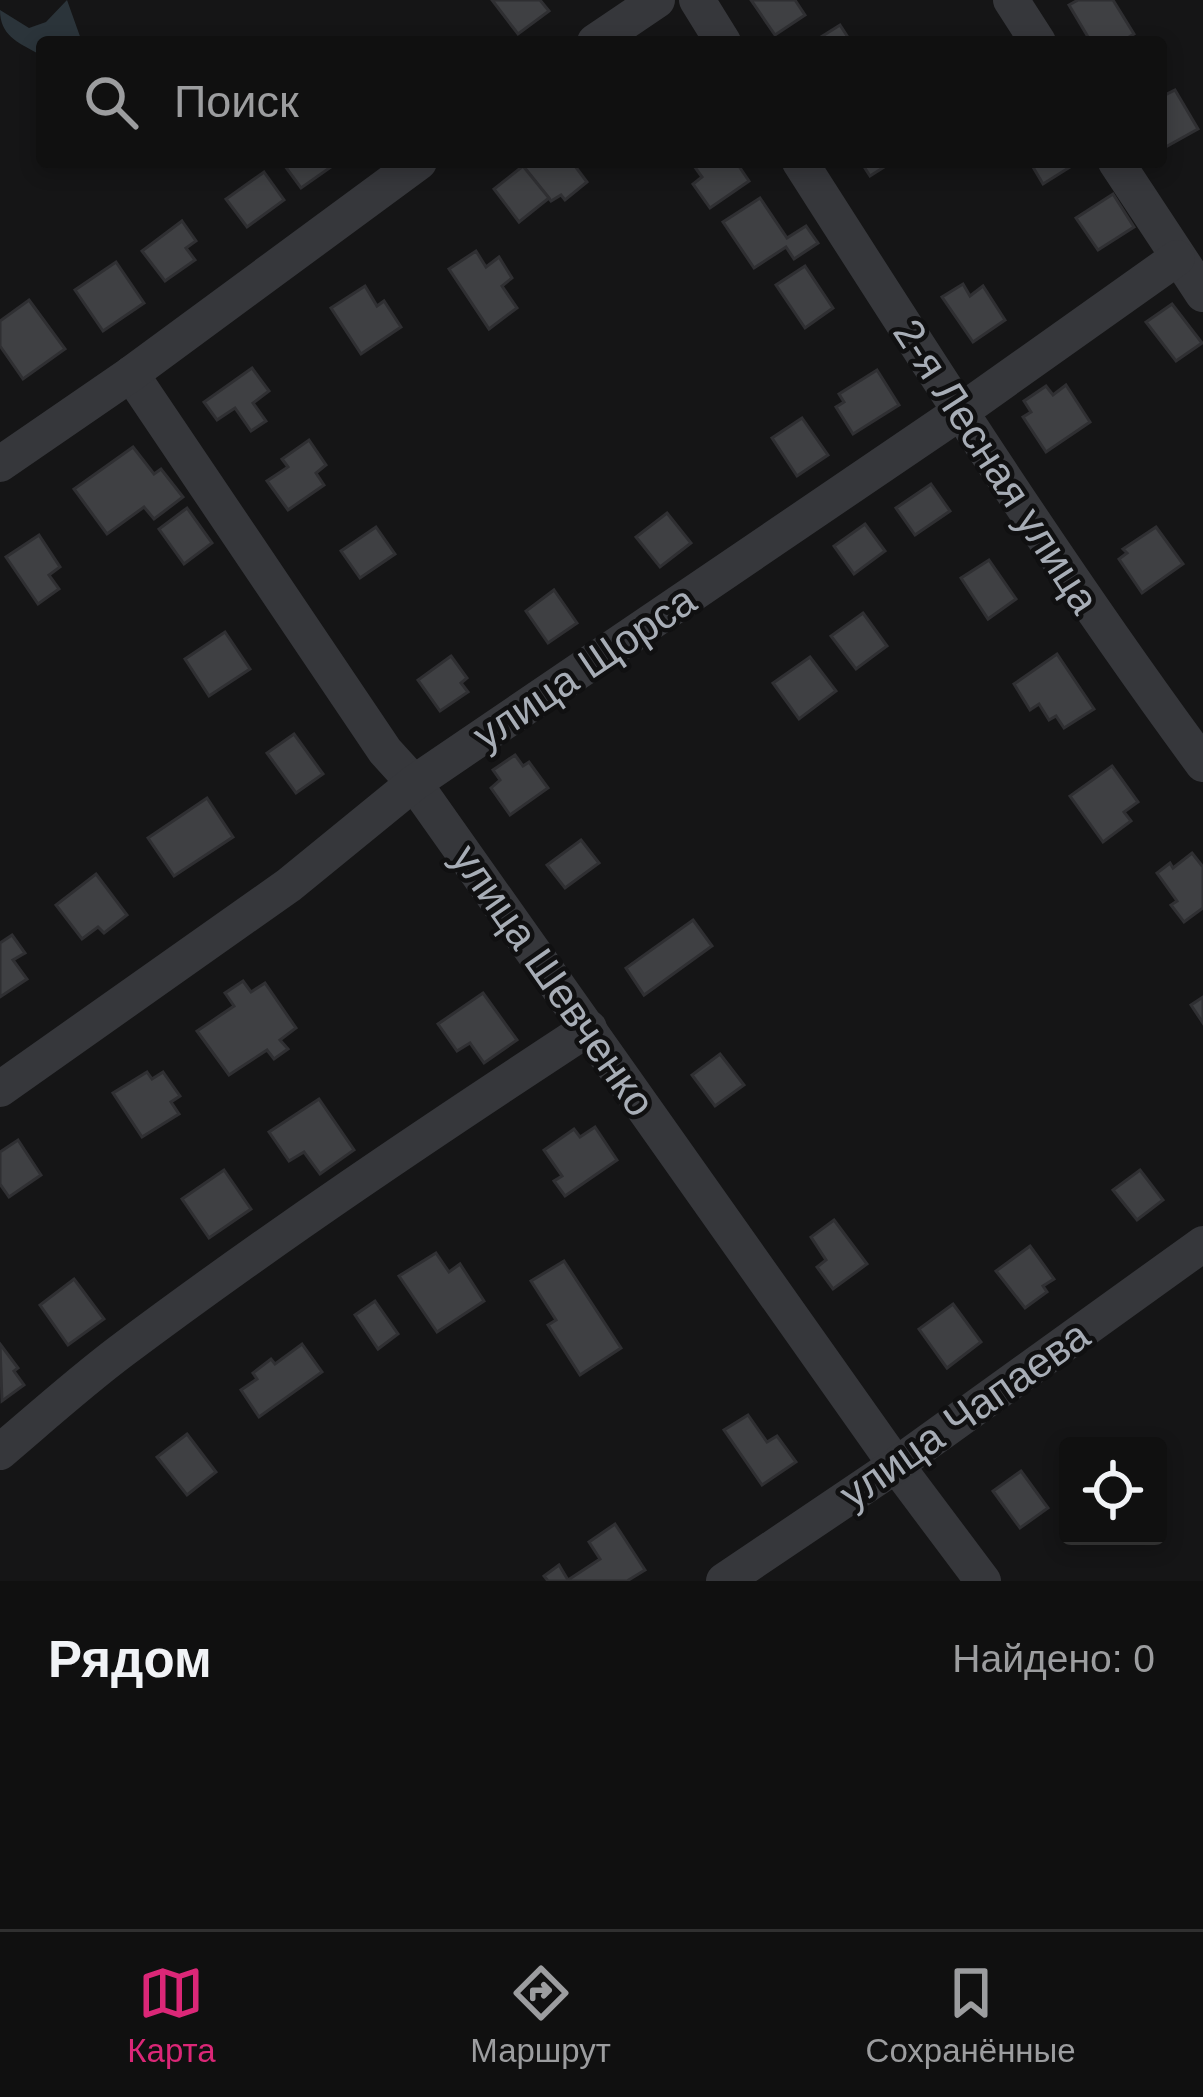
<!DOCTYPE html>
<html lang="ru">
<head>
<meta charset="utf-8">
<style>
	:root { --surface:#101010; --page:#1e1e1e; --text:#f1f3f6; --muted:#9c9d9f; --line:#303030; --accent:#db2777 }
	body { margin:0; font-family:Arial,sans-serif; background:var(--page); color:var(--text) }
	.controls { position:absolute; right:36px; bottom:36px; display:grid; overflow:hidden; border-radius:12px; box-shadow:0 6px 18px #0003 }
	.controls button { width:108px; height:108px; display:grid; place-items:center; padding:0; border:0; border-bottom:3px solid var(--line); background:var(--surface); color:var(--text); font:60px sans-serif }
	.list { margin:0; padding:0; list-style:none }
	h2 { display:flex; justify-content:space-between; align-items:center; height:156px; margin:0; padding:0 48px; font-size:51px }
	h2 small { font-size:39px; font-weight:400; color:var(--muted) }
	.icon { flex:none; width:66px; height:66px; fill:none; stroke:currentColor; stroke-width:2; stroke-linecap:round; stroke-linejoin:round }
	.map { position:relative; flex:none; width:1203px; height:1581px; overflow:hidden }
	.search { position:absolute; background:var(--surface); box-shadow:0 6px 18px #0003; left:36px; right:36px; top:36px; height:132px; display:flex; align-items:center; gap:30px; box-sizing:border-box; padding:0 42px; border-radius:12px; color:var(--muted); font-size:45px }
	.sheet { height:348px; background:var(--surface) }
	nav { display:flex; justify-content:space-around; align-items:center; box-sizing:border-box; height:168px; border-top:3px solid var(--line); background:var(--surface); font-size:33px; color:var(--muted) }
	nav a { display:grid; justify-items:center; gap:6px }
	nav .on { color:var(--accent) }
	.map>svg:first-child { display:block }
	.water { fill:#2b343a }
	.building { fill:#3f4043; stroke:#2f2f32; stroke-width:3 }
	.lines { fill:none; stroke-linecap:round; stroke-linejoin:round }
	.minor { stroke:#36373b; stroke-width:36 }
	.labels { text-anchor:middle; stroke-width:9; stroke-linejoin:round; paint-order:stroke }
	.street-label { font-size:42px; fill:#a7adb6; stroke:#101011 }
</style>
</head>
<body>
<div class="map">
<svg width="1203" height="1581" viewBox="0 0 1203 1581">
	<rect width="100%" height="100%" fill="#151516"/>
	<path class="water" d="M67,0L82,42H42V51L37,53C17,42 0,35 0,10L29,28L46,22Z"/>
	<g class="building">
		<polygon points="492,0 540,0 549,11 518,34"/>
		<polygon points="751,0 795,0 805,15 775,35"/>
		<polygon points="1078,0 1113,0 1134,34 1121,42 1091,42 1069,5"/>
		<polygon points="840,25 851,42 813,42"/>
		<polygon points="1175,90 1198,129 1162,149 1161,97"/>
		<polygon points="282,162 338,162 301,188"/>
		<polygon points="529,162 572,162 587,182 565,200 561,195 551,201 523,166"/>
		<polygon points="700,162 736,162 749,181 710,208 693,184 702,177 694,166"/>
		<polygon points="861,162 892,162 870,176"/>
		<polygon points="1030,162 1078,162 1043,184"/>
		<polygon points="523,166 549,198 519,222 494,189"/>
		<polygon points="264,172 284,200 247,227 226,199"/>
		<polygon points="1113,194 1134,227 1098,250 1076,218"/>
		<polygon points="760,198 787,238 806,226 818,243 794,259 786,247 754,268 723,222"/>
		<polygon points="182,221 196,241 186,248 195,260 165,281 142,251"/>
		<polygon points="476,251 486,267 499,257 512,278 502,286 517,308 489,329 449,269"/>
		<polygon points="116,262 144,303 103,331 75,290"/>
		<polygon points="805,266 833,308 805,328 776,285"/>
		<polygon points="963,284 970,296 983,286 1005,320 973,342 942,297"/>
		<polygon points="365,286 377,306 384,301 401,327 361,354 331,308"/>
		<polygon points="29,300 65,349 23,379 0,346 0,321"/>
		<polygon points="1172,304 1202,343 1176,361 1146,322"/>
		<polygon points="252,368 269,391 253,403 266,421 251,431 235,408 217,420 204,402"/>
		<polygon points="877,370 899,405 853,434 836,407 844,402 839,394"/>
		<polygon points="1066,385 1090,422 1046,452 1023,417 1031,412 1024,401 1046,386 1053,395"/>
		<polygon points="802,418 828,455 797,476 772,438"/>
		<polygon points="309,440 326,465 316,473 324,485 288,510 267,481 288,467 282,459"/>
		<polygon points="133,447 154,474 161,469 183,497 154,519 144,507 107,534 74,489"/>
		<polygon points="931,484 950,511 915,535 896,508"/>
		<polygon points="187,508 212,543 184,564 159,529"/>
		<polygon points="667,513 691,543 660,567 636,537"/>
		<polygon points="865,524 885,551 854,574 834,546"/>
		<polygon points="376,527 395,554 360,578 341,551"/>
		<polygon points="1156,527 1183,564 1142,593 1119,559 1127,553 1123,549"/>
		<polygon points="39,535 60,567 49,575 59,589 38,604 6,557"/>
		<polygon points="989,560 1016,599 988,619 961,578"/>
		<polygon points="554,590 577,623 548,643 526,611"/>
		<polygon points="863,613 887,646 856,669 831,636"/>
		<polygon points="225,632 250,669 209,696 185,659"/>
		<polygon points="1057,654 1094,709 1064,728 1056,716 1049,720 1039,704 1030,710 1014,684"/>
		<polygon points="451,656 467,678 461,683 468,692 440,711 418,680"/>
		<polygon points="810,657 836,691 799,719 773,683"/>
		<polygon points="294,734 323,774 296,793 267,753"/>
		<polygon points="515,755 523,766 529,762 548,788 510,815 491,788 500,780 493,770"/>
		<polygon points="1112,766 1138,802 1124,812 1131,821 1103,842 1070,796"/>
		<polygon points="207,798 233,837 174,876 148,838"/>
		<polygon points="581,840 599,863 565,888 547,865"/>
		<polygon points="1192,853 1203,867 1203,908 1184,922 1171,905 1177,901 1157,873 1170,863 1173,868"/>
		<polygon points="96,874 127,915 104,933 98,927 82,939 56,905"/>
		<polygon points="693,920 712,946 644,995 626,968"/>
		<polygon points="12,935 25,953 13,960 27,979 0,997 0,943"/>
		<polygon points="243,981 251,992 265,983 296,1028 280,1040 288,1049 274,1059 267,1050 229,1075 197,1031 234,1006 225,993"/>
		<polygon points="483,993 517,1040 484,1063 470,1043 457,1051 438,1024"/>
		<polygon points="1203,997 1203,1023 1191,1005"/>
		<polygon points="720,1054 744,1085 715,1106 692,1075"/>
		<polygon points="147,1072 152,1079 163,1072 180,1096 171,1102 179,1114 142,1137 113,1093"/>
		<polygon points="319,1099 354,1150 320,1174 304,1152 289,1161 269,1132"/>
		<polygon points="595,1127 617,1160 565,1196 554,1181 562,1176 544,1150 574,1129 580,1137"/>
		<polygon points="18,1140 41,1175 9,1197 0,1184 0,1152"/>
		<polygon points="224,1170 251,1209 209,1238 182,1199"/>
		<polygon points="1140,1170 1163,1200 1137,1220 1113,1190"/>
		<polygon points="834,1220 867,1264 833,1289 817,1267 826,1260 811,1237"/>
		<polygon points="1030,1246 1054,1279 1043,1286 1047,1292 1025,1308 996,1271"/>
		<polygon points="436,1253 449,1272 460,1264 484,1301 437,1332 399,1276"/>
		<polygon points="564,1261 621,1348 580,1375 548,1325 556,1320 531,1281"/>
		<polygon points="74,1279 104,1319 68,1345 40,1305"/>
		<polygon points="375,1301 398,1334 378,1349 355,1315"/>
		<polygon points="953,1304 981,1342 947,1368 919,1329"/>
		<polygon points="0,1344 18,1368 14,1371 24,1385 2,1401"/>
		<polygon points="302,1344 322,1372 259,1417 241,1390 257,1379 253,1373 271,1359 275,1364"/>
		<polygon points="748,1415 767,1442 777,1436 796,1462 762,1485 724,1430"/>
		<polygon points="187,1434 216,1472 187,1495 157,1457"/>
		<polygon points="1021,1471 1048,1508 1020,1528 993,1491"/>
		<polygon points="615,1524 645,1570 627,1581 548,1581 544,1576 559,1565 568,1580 600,1559 589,1542"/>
	</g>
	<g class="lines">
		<g class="minor">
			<polyline points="697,0 723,42"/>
			<polyline points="1011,0 1038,42"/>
			<polyline points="595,42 657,0"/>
			<path d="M800,162C930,366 1060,570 1203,764"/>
			<polyline points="1116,162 1203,294"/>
			<polyline points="131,374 385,751 414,783 896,1465 983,1581"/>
			<polyline points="0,464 131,374 419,162"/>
			<polyline points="0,1089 289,885 414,783 960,412 1177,258"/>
			<path d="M0,1452C40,1418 79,1383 120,1352C272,1238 430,1132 589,1028"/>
			<polyline points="724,1581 896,1465 1203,1244"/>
		</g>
	</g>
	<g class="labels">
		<g class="street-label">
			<text transform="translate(997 466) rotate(57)" y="15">2-я Лесная улица</text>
			<text transform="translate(584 667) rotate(-34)" y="15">улица Щорса</text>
			<text transform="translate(554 980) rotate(55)" y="15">улица Шевченко</text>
			<text transform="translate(964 1414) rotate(-35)" y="15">улица Чапаева</text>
		</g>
	</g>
</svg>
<div class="controls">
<button><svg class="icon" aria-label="locate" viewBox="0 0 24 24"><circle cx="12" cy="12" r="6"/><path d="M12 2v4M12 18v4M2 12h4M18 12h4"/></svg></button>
</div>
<div class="search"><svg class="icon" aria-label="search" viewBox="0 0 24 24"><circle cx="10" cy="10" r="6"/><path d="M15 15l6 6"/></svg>Поиск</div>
</div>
<section class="sheet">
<h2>Рядом<small>Найдено: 0</small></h2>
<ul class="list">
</ul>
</section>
<nav>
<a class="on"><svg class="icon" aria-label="map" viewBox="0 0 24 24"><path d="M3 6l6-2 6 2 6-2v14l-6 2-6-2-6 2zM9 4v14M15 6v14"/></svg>Карта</a>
<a><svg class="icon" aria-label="directions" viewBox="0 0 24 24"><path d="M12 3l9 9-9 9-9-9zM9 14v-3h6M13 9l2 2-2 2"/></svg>Маршрут</a>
<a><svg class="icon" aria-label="saved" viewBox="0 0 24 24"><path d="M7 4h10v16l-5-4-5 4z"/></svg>Сохранённые</a>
</nav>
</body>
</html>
